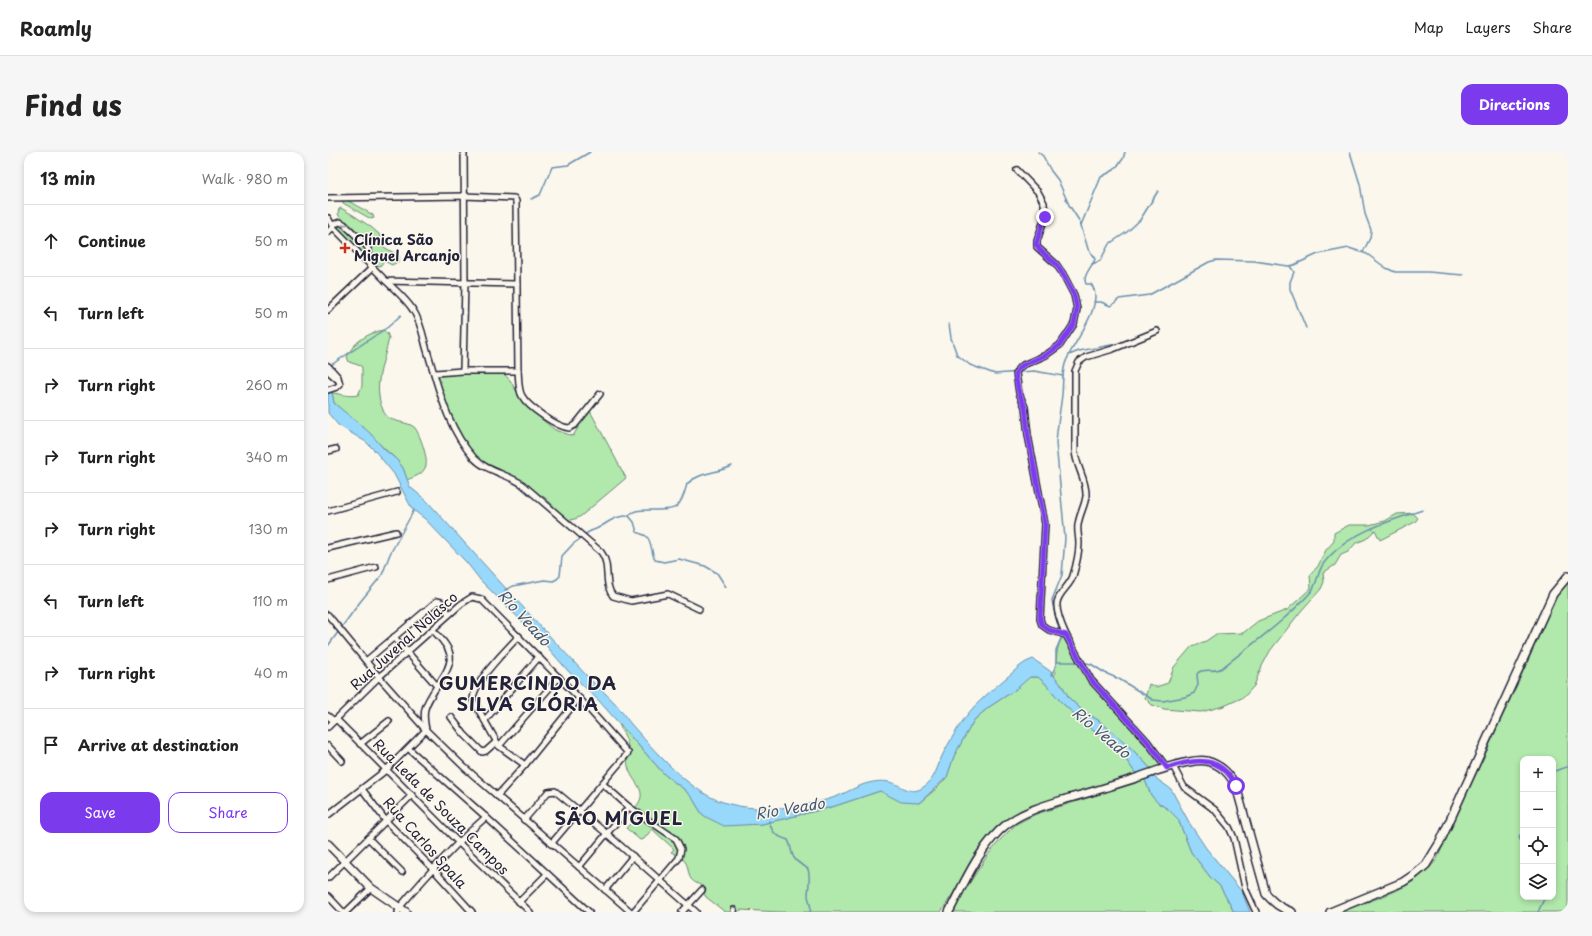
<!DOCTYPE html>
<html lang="en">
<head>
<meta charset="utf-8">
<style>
	:root { --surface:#fff; --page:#f6f6f6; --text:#222; --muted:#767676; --line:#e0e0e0; --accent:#7c3aed }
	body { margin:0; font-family:"Playpen Sans",sans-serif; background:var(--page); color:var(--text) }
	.controls { position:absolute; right:12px; bottom:12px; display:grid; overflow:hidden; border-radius:8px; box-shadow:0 2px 6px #0003 }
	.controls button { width:36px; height:36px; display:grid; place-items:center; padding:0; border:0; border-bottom:1px solid var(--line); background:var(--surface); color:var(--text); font:20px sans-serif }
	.stop { position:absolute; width:12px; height:12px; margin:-9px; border:3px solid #7c3aed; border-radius:50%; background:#fff }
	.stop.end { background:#7c3aed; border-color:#fff; box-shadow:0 1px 4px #0008 }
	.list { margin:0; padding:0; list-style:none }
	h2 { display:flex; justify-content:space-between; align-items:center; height:52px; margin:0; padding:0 16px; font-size:17px }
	h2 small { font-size:13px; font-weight:400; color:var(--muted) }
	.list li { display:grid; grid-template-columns:26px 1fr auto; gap:12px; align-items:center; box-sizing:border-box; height:72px; padding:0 16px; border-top:1px solid var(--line) }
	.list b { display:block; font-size:15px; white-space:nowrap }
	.list em { font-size:13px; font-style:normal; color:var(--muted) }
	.actions { display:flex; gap:8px; padding:12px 16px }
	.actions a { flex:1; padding:9px 0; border:1px solid var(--accent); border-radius:12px; text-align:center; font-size:14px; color:var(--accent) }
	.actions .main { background:var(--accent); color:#fff }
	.icon { flex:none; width:22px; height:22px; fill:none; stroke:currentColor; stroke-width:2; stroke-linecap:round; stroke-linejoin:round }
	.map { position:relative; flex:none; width:1240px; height:760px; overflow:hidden; border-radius:12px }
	header { display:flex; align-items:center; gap:24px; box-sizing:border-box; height:56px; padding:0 20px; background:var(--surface); border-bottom:1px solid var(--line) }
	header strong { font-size:19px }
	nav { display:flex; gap:22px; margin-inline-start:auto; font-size:14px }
	.intro { display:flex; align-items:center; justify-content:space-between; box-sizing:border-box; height:96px; padding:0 24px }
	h1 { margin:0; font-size:28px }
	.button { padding:10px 18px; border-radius:12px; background:var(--accent); color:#fff; font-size:14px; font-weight:700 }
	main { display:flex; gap:24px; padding:0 24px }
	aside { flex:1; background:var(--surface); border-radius:12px; box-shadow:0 2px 6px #0003 }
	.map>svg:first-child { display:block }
	.green { fill:#b1e8ab; stroke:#6a8573; fill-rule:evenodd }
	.water { fill:#98d8fa; stroke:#698fae }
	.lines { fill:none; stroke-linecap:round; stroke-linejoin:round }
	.stream { stroke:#698fae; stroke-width:1.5 }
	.minor-casing { stroke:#22223b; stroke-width:8 }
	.secondary-casing { stroke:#22223b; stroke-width:10 }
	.minor { stroke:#fbf7ec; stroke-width:5 }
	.secondary { stroke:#fbf7ec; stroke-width:7 }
	.oneway { stroke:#99979c }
	.route { stroke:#7c3aed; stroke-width:5 }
	.poi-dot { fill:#c8321e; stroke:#fbf7ec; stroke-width:1.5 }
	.labels { text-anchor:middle; stroke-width:3; stroke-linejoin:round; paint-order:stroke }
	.poi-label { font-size:14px; font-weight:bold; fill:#22223b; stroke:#fbf7ec; text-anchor:start }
	.street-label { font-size:14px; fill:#22223b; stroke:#fbf7ec }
	.water-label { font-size:15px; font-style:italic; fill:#455974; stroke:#fbf7ec }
	.district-label { font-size:18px; font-weight:bold; letter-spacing:1px; fill:#22223b; stroke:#fbf7ec }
</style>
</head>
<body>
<header>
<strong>Roamly</strong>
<nav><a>Map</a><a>Layers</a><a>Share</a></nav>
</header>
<div class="intro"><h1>Find us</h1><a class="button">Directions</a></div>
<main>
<aside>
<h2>13 min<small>Walk · 980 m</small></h2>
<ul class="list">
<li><svg class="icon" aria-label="ahead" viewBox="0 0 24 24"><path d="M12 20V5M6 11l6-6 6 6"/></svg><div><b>Continue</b></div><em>50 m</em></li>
<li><svg class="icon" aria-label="left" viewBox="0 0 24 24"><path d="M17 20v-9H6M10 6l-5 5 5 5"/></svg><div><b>Turn left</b></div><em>50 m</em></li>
<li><svg class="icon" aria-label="right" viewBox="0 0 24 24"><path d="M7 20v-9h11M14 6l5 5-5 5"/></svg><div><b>Turn right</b></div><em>260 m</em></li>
<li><svg class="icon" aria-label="right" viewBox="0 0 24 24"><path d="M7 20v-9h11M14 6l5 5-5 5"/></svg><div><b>Turn right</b></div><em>340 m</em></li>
<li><svg class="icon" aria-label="right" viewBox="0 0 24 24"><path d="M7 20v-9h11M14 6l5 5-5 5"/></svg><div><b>Turn right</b></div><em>130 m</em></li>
<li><svg class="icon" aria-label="left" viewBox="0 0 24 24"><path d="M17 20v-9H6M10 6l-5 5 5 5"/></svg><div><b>Turn left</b></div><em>110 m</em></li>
<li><svg class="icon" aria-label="right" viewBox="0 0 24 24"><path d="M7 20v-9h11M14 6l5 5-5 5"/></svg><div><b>Turn right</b></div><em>40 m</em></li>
<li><svg class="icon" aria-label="arrive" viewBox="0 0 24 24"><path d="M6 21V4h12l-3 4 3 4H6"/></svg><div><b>Arrive at destination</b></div></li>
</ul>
<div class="actions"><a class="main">Save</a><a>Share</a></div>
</aside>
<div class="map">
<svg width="1240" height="760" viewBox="0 0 1240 760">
	<rect width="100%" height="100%" fill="#fbf7ec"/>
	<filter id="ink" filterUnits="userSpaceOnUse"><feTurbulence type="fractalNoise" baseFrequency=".025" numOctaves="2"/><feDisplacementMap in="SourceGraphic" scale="8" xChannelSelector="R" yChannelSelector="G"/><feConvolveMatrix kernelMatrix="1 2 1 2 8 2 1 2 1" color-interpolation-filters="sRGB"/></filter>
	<g filter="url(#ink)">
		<g class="green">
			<polygon points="17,47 45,63 46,66 43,67 15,51 14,48"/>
			<polygon points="13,56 25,63 43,75 51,82 56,95 71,104 71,109 64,113 56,109 52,114 48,113 41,108 43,99 11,64 10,61 11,57"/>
			<path d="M10,73C17,76 39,95 38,102L36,103L7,74Z"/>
			<path d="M55,178L59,181L61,186C56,211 44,233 55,258C60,272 77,268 86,275C91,279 100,306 98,313C98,315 95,320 93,321C90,324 83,326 79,328L75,316L69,308L6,251L4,241C14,242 21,245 30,243L34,234V216L33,214L21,210L19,205C25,190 40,181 55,178Z"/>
			<path d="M103,220L175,221L182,228L194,249L205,258L211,265L227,278L245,284L261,257L298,326L253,364C231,377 230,354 216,345C212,342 208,342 204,340C196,337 189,330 181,326C174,322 165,321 158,317C132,300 115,248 103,220Z"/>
			<polygon points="1085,361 1090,366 1087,370 1052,388 1047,378 1038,387 1028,391 1020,400 1013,403 1007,413 995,421 996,430 993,437 973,459 942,499 933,516 926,534 916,545 896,554 873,560 836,557 824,553 817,546 821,532 828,535 840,531 846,515 864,494 878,489 888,482 915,481 930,469 959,458 983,436 982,423 990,414 998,398 1006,389 1006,381 1021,373 1041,373 1057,369 1069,362"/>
			<path d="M1240,430V760H1011C1045,747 1087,738 1109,707L1199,511L1229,443ZM1195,607H1225V745H1195Z"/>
			<path d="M736,484L753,503L766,530L793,565L814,590L840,612L823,617L801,594L770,568L755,559L741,546L735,535L726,524C730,510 726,494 736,484Z"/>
			<path d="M701,525H710L718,532L733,550L763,577L788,593L808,622L689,662L641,717L613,760H453L412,758L410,760H397L378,745L376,742L378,738C374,732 367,732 363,727C361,724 361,721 360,718C359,708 352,704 343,700L346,697L324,677L316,687L312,688L298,676L313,661L307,656C323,638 303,631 300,614C298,608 302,601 300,595C299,587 294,579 291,572L337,623L357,638L365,647L374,662L396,673L434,672L504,655L552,639L591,651L609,636L619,625L626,604L646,568L661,555L687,538Z"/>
			<polygon points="817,628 823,643 830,651 840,657 850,667 863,700 883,726 892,734 906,760 623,760 659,704 673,687 688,672 708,662"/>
		</g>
		<g class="water">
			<path d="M0,233L4,240L6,251L42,281L56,297L69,308L75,316L82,335L99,349C152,408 205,467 260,525C268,534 278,541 286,550C292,556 297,565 303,572C325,597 360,638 392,649C426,661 467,657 501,647C513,644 523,637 534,633C542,630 553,628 561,630C573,632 582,644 594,636C608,628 609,613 616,600C626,582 637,562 653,548C665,536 679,526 692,514L698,510L705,507L722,519L735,535L741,546L755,559L770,568L801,594L823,617L808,622L788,593L763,577L733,550L718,532L710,525H702L687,538L661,555L646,568L626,604L619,625L591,651L573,650L552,639L504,655L434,672L396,674L378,665L374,662L365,647L357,638L337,623L271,549L240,519L215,490L153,429L139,411L97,367L84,357L66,322L47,299L38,290L10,273L0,261Z"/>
			<polygon points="826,625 843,637 862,672 878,696 914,740 922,760 906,760 892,734 883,726 863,700 850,667 840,657 830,651 823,643 817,628"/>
		</g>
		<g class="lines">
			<g class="stream">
				<path d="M710,0L715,4L723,19L730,28L741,53L752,70L760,97L767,107C764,115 754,123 758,132H763C779,153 743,192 737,212C734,222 735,233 734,243C732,259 729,275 728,291L737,386L734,423L724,448L725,454L731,477"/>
				<polyline points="1022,0 1032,32 1037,62 1043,78 1042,86 1035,100"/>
				<polyline points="203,47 212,43 224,15 240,13 262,0"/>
				<polyline points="753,73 773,25 786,18 795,7 797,0"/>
				<polyline points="764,112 772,109 781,92 799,80 812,68 830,39"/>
				<polyline points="962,114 966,120 962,130 962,137 978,176"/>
				<polyline points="766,150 773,150 783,154 791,147 821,143 881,110 888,108 926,109 960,114 966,113 990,102 1021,96 1039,102 1058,116 1067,120 1100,120 1135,123"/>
				<polyline points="621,172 623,186 629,203 642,213 667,222 706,219 735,224"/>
				<polyline points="741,203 751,199 794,191"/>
				<polyline points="3,213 60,175 73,163"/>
				<path d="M301,364L306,370L309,380C312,382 315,382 318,384C324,388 323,401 327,408L336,410L351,407L377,414L389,421L398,435"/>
				<path d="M257,383C260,379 263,379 268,377C279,372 286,363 301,364C307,352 338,363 349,354C355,349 357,339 359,332C371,320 390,321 404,314"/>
				<polyline points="177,438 185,434 216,428 225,429 229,427 232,424 234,404 245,392 252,387"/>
				<polyline points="0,494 32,450 54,423 62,402 86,358"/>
				<polyline points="729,510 750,510"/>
				<path d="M754,510L763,512L777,521L791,527L825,548L835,549L857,545L866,541L870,533L869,522L871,520C878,516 886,521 894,516C924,492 956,470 982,441C990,432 989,420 996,411C1019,381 1061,369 1095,358"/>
				<polyline points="723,523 728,514 728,498 734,484"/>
				<path d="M1225,619C1231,619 1234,615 1240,615"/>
				<path d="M441,669C444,681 448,684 460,688C464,694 462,701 467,707C470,712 476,713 480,717C483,727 480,735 480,744C481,750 484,754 482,760"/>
				<polyline points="1195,682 1192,683 1191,685 1195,695"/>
				<polyline points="1225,714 1227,721 1225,722"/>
				<polyline points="1210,760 1216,747 1221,745"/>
			</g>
			<defs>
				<g id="minor">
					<polyline points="689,18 710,40 716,51 717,65 709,89 709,95 728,112 735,122 746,143 749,157 746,172 732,193 718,203 695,213 690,217 688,221 691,241 697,255 700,283 717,372 712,467 714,473 721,478 738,483 763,528 819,589 839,616"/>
					<path d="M0,46L136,44L186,46L188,49L190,219C191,227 190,237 194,244C200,255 229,275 241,276L247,273L272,242"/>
					<polyline points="0,66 5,75 58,129 189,132"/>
					<polyline points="4,73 12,70 16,72 39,94 41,100 37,108"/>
					<polyline points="0,80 5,75"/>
					<path d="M58,129C67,138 78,147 85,158C92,168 95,183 98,195C110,233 118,275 146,306C158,319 179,322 194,332L273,400C283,412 275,432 285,444L303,449L340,442L371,457"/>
					<polyline points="0,158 44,116"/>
					<polyline points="0,214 10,225 11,229"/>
					<polyline points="0,219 9,227"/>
					<polyline points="135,219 137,130 136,0"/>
					<polyline points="107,221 135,219 190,219"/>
					<polyline points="0,238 9,235 12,232 11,229"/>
					<polyline points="0,299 8,297"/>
					<polyline points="0,359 69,340"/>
					<polyline points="0,396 68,380"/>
					<polyline points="0,428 48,415"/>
					<polyline points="0,463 51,525 98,578 136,615 303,760"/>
					<path d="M738,483C734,474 728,461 729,451C730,441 742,434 745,424C748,414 751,402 751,391C751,385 749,379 750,373C751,363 757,354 758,344C759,328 748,315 747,299V219L751,210L758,205L785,197L829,179"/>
					<path d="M191,484C179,497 145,530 145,548L171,594L197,613"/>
					<polyline points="66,485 109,534"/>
					<polyline points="38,509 109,449 113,450 121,462"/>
					<polyline points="0,564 6,569"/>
					<polyline points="123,565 136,582 154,600 158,599 168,590"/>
					<polyline points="8,567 130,690 202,760"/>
					<polyline points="157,568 211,505"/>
					<polyline points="0,575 51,525 133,452 144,445 153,447 251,546 300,601 223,692"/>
					<polyline points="32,592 61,569"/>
					<polyline points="0,594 14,609"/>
					<polyline points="171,594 231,525"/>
					<polyline points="81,597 158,665 261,760"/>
					<polyline points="845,614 856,635 887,658 901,675 906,686 917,736 928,760"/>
					<polyline points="275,632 301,655 348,687 353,697 351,706 305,760"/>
					<polyline points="34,637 58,669 105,717 144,760"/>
					<polyline points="169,644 197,613 251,546"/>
					<path d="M0,663L58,618L98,578C97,571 95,564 97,557C101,540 125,519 122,503C121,494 111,485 105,478"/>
					<polyline points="196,668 220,640 227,639 278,681 368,760"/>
					<polyline points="40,686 74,720"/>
					<polyline points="251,715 301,655"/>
					<polyline points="0,726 84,643"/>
					<polyline points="277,738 305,704"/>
					<polyline points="0,744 15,760"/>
					<polyline points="191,750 219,722"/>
					<polyline points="18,760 43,736"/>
					<path d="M70,760L71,756C98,724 126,693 158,665"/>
					<polyline points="354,760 374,738"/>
					<polyline points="406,760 406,758"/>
				</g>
				<g id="secondary">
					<polyline points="0,692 43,736 78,760"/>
					<path d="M621,760C636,731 653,692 679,672C696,659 718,653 738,647C761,641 783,634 805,627C824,621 842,613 861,610C866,609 873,608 879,609C893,613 901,621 908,634L938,742C946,751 952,756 964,760"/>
					<polyline points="1002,760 1075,730 1087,722 1098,713 1112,690 1225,442 1240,424"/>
				</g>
			</defs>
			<use href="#minor" class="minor-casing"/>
			<use href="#secondary" class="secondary-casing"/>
			<use href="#minor" class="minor"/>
			<use href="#secondary" class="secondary"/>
		</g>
		<defs><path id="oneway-chevron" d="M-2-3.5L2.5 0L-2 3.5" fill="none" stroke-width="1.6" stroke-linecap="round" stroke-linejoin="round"/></defs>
		<use class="oneway" href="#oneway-chevron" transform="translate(17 74) rotate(-142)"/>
	</g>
	<g class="lines" filter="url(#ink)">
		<path class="route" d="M717,65L708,92L712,98L728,112L735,122L746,143L749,157L746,172L732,193L718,203L695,213L690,217L688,221V226L691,241L697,255L700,283L717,372L712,467L714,473L721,478L738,483L763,528L819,589L839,616C867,606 893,603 908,634"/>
	</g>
	<path class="poi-dot" d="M15 90h4v4h4v4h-4v4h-4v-4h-4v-4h4z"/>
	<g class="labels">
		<g class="poi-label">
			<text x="26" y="93">Clínica São<tspan x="26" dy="16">Miguel Arcanjo</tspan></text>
		</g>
		<g class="street-label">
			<text transform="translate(76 489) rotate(-42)" y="5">Rua Juvenal Nolasco</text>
			<text transform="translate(113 655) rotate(45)" y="5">Rua Leda de Souza Campos</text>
			<text transform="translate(97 691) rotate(48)" y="5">Rua Carlos Spala</text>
		</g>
		<g class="water-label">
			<text transform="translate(196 466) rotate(48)" y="5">Rio Veado</text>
			<text transform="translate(773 581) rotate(40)" y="5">Rio Veado</text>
			<text transform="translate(462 657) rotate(-9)" y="5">Rio Veado</text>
		</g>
		<g class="district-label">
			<text x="200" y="538">GUMERCINDO DA<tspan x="200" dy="21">SILVA GLÓRIA</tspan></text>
			<text x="291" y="673">SÃO MIGUEL</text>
		</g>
	</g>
</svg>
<div class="controls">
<button>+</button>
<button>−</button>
<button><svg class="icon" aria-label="locate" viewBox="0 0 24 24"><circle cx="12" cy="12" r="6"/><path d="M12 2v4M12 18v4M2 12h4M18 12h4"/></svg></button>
<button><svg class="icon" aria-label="layers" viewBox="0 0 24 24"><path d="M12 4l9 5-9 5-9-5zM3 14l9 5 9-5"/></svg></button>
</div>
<div class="stop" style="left:908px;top:634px"></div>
<div class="stop end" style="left:717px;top:65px"></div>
</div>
</main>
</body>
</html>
